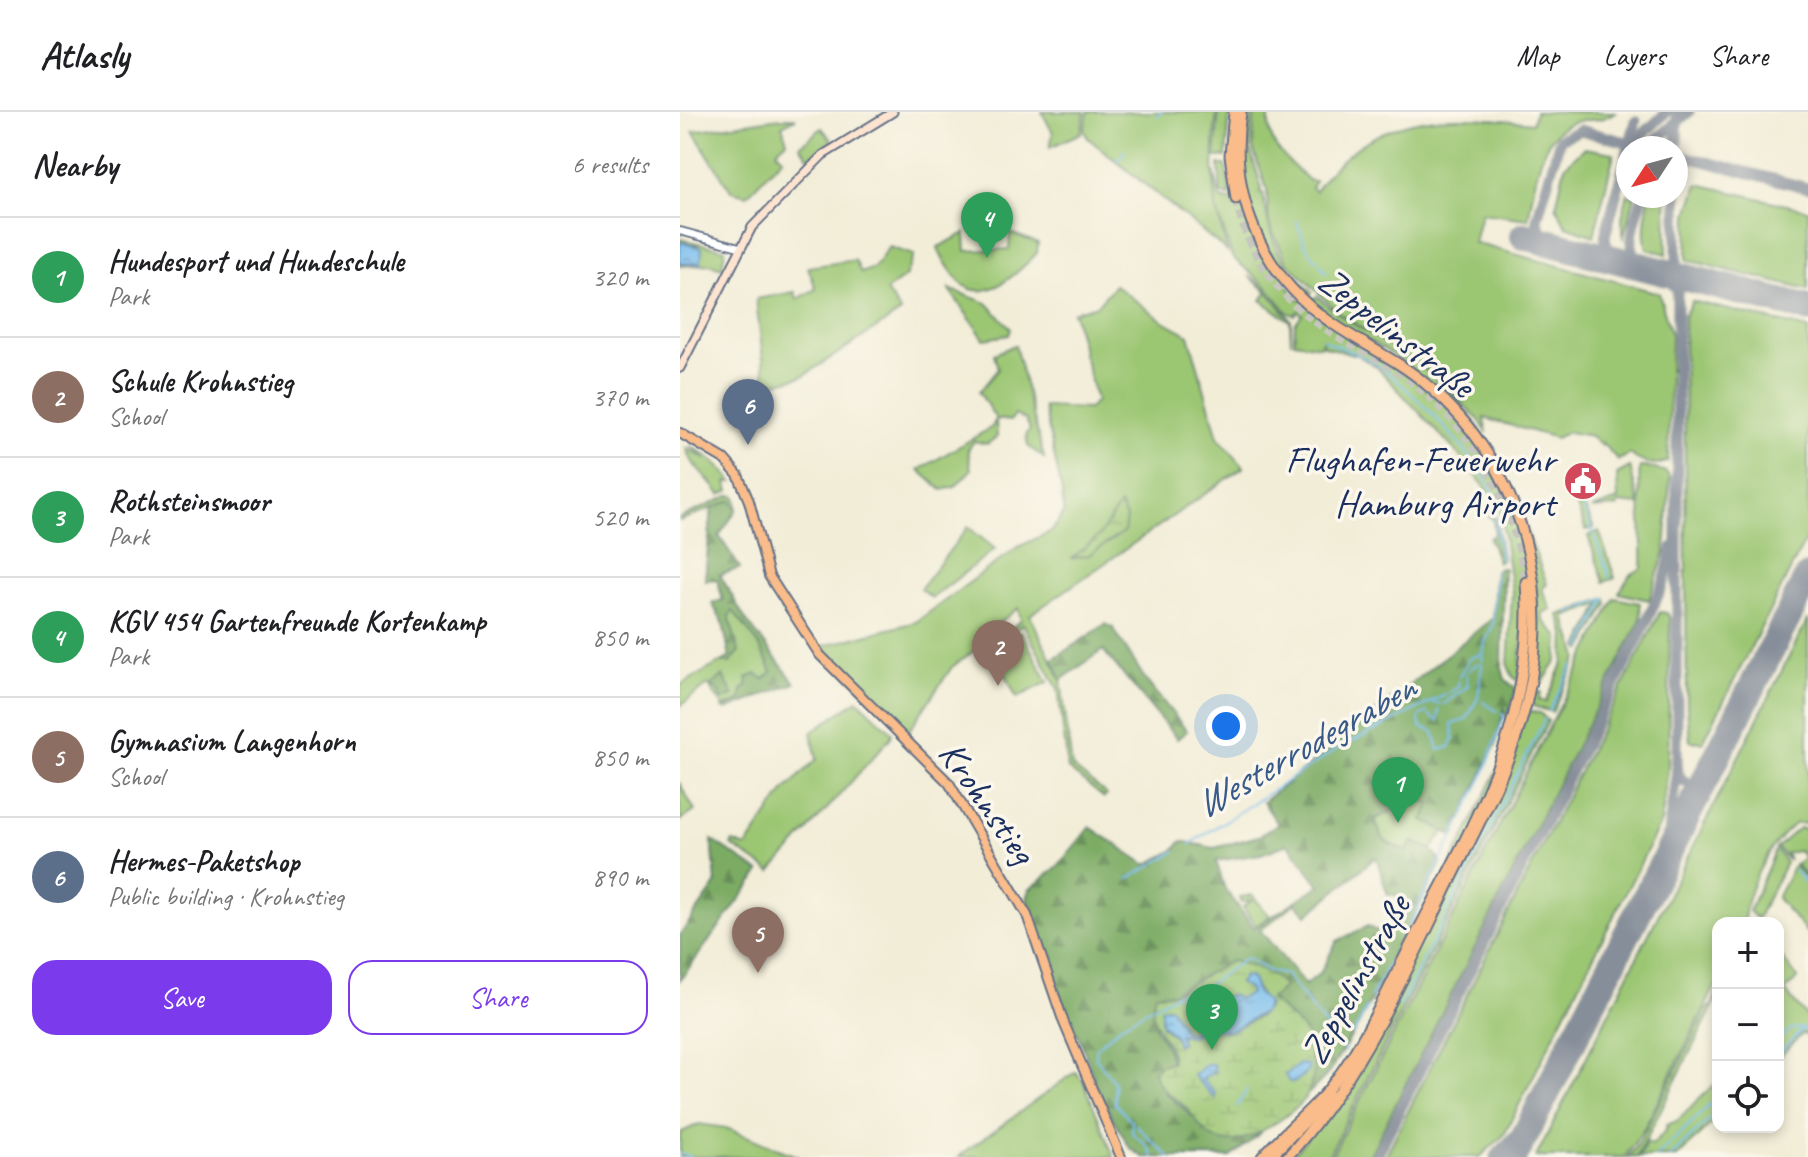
<!DOCTYPE html>
<html lang="en">
<head>
<meta charset="utf-8">
<style>
	:root { --surface:#fff; --page:#f6f6f6; --text:#202124; --muted:#757577; --line:#e0e0e0; --accent:#7c3aed }
	body { margin:0; font-family:Caveat,sans-serif; background:var(--page); color:var(--text) }
	.controls { position:absolute; right:24px; bottom:24px; display:grid; overflow:hidden; border-radius:16px; box-shadow:0 4px 12px #0003 }
	.controls button { width:72px; height:72px; display:grid; place-items:center; padding:0; border:0; border-bottom:2px solid var(--line); background:var(--surface); color:var(--text); font:40px sans-serif }
	.compass { position:absolute; left:936px; top:24px; width:72px; height:72px; border-radius:50%; background:var(--surface); box-shadow:0 4px 12px #0003; rotate:234deg }
	.you { position:absolute; left:546px; top:614px; width:28px; height:28px; margin:-20px; border:6px solid #fff; border-radius:50%; background:#1a73e8; box-shadow:0 0 0 12px #1a73e833 }
	.badge { display:grid; place-items:center; width:52px; height:52px; border-radius:50%; background:var(--accent); color:#fff; font-size:26px; font-weight:700 }
	.pin { position:absolute; translate:-50% -66px; filter:drop-shadow(0 2px 4px #0008) }
	.pin::after { content:''; position:absolute; top:42px; width:28px; height:24px; background:inherit; clip-path:polygon(0 0,100% 0,50% 100%) }
	.list { margin:0; padding:0; list-style:none }
	h2 { display:flex; justify-content:space-between; align-items:center; height:104px; margin:0; padding:0 32px; font-size:34px }
	h2 small { font-size:26px; font-weight:400; color:var(--muted) }
	.list li { display:grid; grid-template-columns:52px 1fr auto; gap:24px; align-items:center; box-sizing:border-box; height:120px; padding:0 32px; border-top:2px solid var(--line) }
	.list b { display:block; font-size:30px; white-space:nowrap }
	.list p { margin:0; font-size:26px; white-space:nowrap; color:var(--muted) }
	.list em { font-size:26px; font-style:normal; color:var(--muted) }
	.actions { display:flex; gap:16px; padding:24px 32px }
	.actions a { flex:1; padding:18px 0; border:2px solid var(--accent); border-radius:24px; text-align:center; font-size:28px; color:var(--accent) }
	.actions .main { background:var(--accent); color:#fff }
	.icon { flex:none; width:44px; height:44px; fill:none; stroke:currentColor; stroke-width:2; stroke-linecap:round; stroke-linejoin:round }
	.map { position:relative; flex:none; width:1128px; height:1045px; overflow:hidden }
	header { display:flex; align-items:center; gap:48px; box-sizing:border-box; height:112px; padding:0 40px; background:var(--surface); border-bottom:2px solid var(--line) }
	header strong { font-size:38px }
	nav { display:flex; gap:44px; margin-inline-start:auto; font-size:28px }
	main { display:flex }
	aside { flex:1; background:var(--surface) }
	.map>svg:first-child { display:block }
	.green { fill:#9bc672; stroke:#5b7a68; stroke-width:2 }
	.forest { fill:url(#forest-firs); stroke:#4c6d61; stroke-width:2; fill-rule:evenodd }
	.wetland { fill:url(#wetland-marsh); stroke:#5b7a68; stroke-width:2; fill-rule:evenodd }
	.water { fill:url(#water-ripples); stroke:#4a76a6; stroke-width:2 }
	.lines { fill:none; stroke-linecap:round; stroke-linejoin:round }
	.stream { stroke:#78bdee; stroke-width:2 }
	.taxiway { stroke:#868e9a; stroke-width:11 }
	.runway { stroke:#868e9a; stroke-width:28 }
	.trunk-tunnel { stroke:#c7c7bf; stroke-width:9; stroke-dasharray:9 4.5; stroke-linecap:butt }
	.tertiary-casing { stroke:#667288; stroke-width:10 }
	.secondary-casing { stroke:#667288; stroke-width:11 }
	.primary-casing { stroke:#667288; stroke-width:12 }
	.trunk-casing { stroke:#667288; stroke-width:13 }
	.tertiary { stroke:#fff; stroke-width:6 }
	.secondary { stroke:#fde4d0; stroke-width:7 }
	.primary { stroke:#f9bc8a; stroke-width:8 }
	.trunk { stroke:#f9bc8a; stroke-width:9 }
	.labels { text-anchor:middle; stroke-width:7; stroke-linejoin:round; paint-order:stroke }
	.street-label { font-size:38px; fill:#1b2f5e; stroke:#fbf7ec }
	.poi-label { font-size:38px; fill:#1b2f5e; stroke:#fbf7ec; text-anchor:end }
	.water-label { font-size:40px; font-style:italic; fill:#375a89; stroke:#fbf7ec }
</style>
</head>
<body>
<header>
<strong>Atlasly</strong>
<nav><a>Map</a><a>Layers</a><a>Share</a></nav>
</header>
<main>
<aside>
<h2>Nearby<small>6 results</small></h2>
<ul class="list">
<li><span class="badge" style="background:#2e9e5b">1</span><div><b>Hundesport und Hundeschule</b><p>Park</p></div><em>320 m</em></li>
<li><span class="badge" style="background:#8d6e63">2</span><div><b>Schule Krohnstieg</b><p>School</p></div><em>370 m</em></li>
<li><span class="badge" style="background:#2e9e5b">3</span><div><b>Rothsteinsmoor</b><p>Park</p></div><em>520 m</em></li>
<li><span class="badge" style="background:#2e9e5b">4</span><div><b>KGV 454 Gartenfreunde Kortenkamp</b><p>Park</p></div><em>850 m</em></li>
<li><span class="badge" style="background:#8d6e63">5</span><div><b>Gymnasium Langenhorn</b><p>School</p></div><em>850 m</em></li>
<li><span class="badge" style="background:#5c6f8a">6</span><div><b>Hermes-Paketshop</b><p>Public building · Krohnstieg</p></div><em>890 m</em></li>
</ul>
<div class="actions"><a class="main">Save</a><a>Share</a></div>
</aside>
<div class="map">
<svg width="1128" height="1045" viewBox="0 0 1128 1045">
	<defs>
		<pattern id="forest-firs" width="22" height="20" patternUnits="userSpaceOnUse" patternTransform="scale(2)"><rect width="22" height="20" fill="#7cab64"/><path d="M5 1l3.5 6h-7zM16 11l3.5 6h-7z" fill="#658c56"/></pattern>
		<pattern id="wetland-marsh" width="20" height="14" patternUnits="userSpaceOnUse" patternTransform="scale(2)"><rect width="20" height="14" fill="#9bc672"/><path d="M1 5h8M5 5V1M11 12h8M15 12V8" fill="none" stroke="#85aa65"/></pattern>
		<pattern id="water-ripples" width="26" height="14" patternUnits="userSpaceOnUse" patternTransform="scale(2)"><rect width="26" height="14" fill="#78bdee"/><path d="M2 4q2-2 4 0t4 0M15 11q2-2 4 0t4 0" fill="none" stroke="#629ac4"/></pattern>
	</defs>
	<rect width="100%" height="100%" fill="#fbf7ec"/>
	<filter id="ink" filterUnits="userSpaceOnUse"><feTurbulence type="fractalNoise" baseFrequency=".0125" numOctaves="2"/><feDisplacementMap in="SourceGraphic" scale="16" xChannelSelector="R" yChannelSelector="G"/><feConvolveMatrix kernelMatrix="1 2 1 2 8 2 1 2 1" color-interpolation-filters="sRGB"/></filter>
	<filter id="wash" filterUnits="userSpaceOnUse"><feTurbulence type="fractalNoise" baseFrequency=".006" numOctaves="4" result="noise"/><feDisplacementMap in="SourceGraphic" scale="32" xChannelSelector="R" yChannelSelector="G"/><feGaussianBlur stdDeviation="1.8" result="paint"/><feColorMatrix in="noise" values="0 0 0 0 0 0 0 0 0 0 0 0 0 0 0 0 0 1.4 0 .05"/><feComposite in="paint" operator="in"/></filter>
	<g filter="url(#wash)">
		<rect width="100%" height="100%" fill="#f2edd7"/>
		<g class="green">
			<polygon points="362,0 405,0 401,21 370,35 373,21"/>
			<path d="M408,0H537C530,54 533,87 547,139L408,26L404,19Z"/>
			<polygon points="539,0 550,0 546,45 535,45"/>
			<path d="M571,0L570,38L582,77L580,81H583C589,122 597,153 632,180L629,185L632,188L637,184C668,214 706,228 739,253C819,316 832,383 867,472L862,477L871,497L863,501V508L879,525L877,549L863,570L852,573C874,438 828,338 725,252C705,235 679,225 657,210C588,164 550,82 564,0Z"/>
			<path d="M574,0H590C583,32 608,49 630,69H635L631,76L635,79C690,0 763,0 852,11L855,0H935C920,11 911,6 894,10C857,21 855,76 848,107L801,101L794,131L979,181L991,223L988,349C977,355 958,351 951,342L938,348L921,330V333L911,324L888,320L876,326L804,306L807,321L800,309L756,264L659,201L607,150L589,112L587,77L573,37Z"/>
			<polygon points="100,6 116,6 102,13 107,29 96,39 103,46 67,83 51,79 13,19"/>
			<polygon points="142,16 152,28 129,46 120,34"/>
			<polygon points="904,36 934,41 914,124 886,114 876,94 885,54"/>
			<polygon points="539,53 546,53 550,84 541,82"/>
			<polygon points="534,59 540,86 547,89 562,86 565,97 614,183 732,264 773,301 811,352 833,396 848,451 839,569 833,565 828,554 832,481 821,402 816,389 781,345 696,254 677,243 643,234 642,229 640,234 614,230 615,212 622,202 618,199 615,203 608,201 587,175 552,145 536,95"/>
			<polygon points="1018,72 1128,98 1128,178 1007,148 1008,102"/>
			<polygon points="948,81 948,84 955,84 943,127 942,105"/>
			<path d="M970,84H986L987,142L967,137C962,119 966,102 970,84Z"/>
			<path d="M285,121L286,139L329,137L330,121L358,131L357,141C335,164 299,199 274,163C268,154 260,145 258,135Z"/>
			<polygon points="0,127 45,137 42,156 30,152 0,154 5,149 15,153 18,133 0,130"/>
			<polygon points="209,135 234,143 225,165 206,179 221,200 123,264 86,273 76,187 115,180 117,187 136,177 128,155 175,148 181,161 194,156"/>
			<polygon points="569,164 586,177 611,208 611,230 610,209 581,188 588,180"/>
			<polygon points="435,173 482,208 509,223 538,325 564,355 350,503 381,568 392,655 427,683 424,686 388,657 378,577 343,512 326,526 323,523 341,508 338,496 298,528 295,531 298,536 272,555 228,620 164,561 142,534 236,510 336,436 372,419 384,401 382,380 364,295 409,297 416,289 393,200 417,193"/>
			<polygon points="269,177 307,191 331,216 329,223 304,227"/>
			<polygon points="1012,189 1128,217 1128,423 1023,630 1010,629 1007,595 1004,204"/>
			<polygon points="335,233 364,346 348,334 346,323 350,317 346,308 335,303 330,309 316,307 317,325 307,332 294,329 288,338 291,358 275,375 262,378 239,358 312,315 316,307 299,280 318,257 314,242"/>
			<path d="M10,334C29,344 40,353 53,370H47L49,379L40,383C30,365 11,356 6,336L27,348Z"/>
			<polygon points="950,355 959,393 938,391 937,395 912,397 938,388 937,362"/>
			<path d="M966,355L986,360L990,366L985,440L969,488L939,481L950,463L962,456C964,438 957,362 960,355Z"/>
			<polygon points="51,383 56,385 57,397 39,424 60,456 40,463 65,507 115,571 46,598 28,573 0,594 0,573 50,545 43,511 32,491 43,489 37,467 25,468 32,396 0,409 0,406"/>
			<polygon points="901,387 914,416 906,418 895,389"/>
			<polygon points="288,415 315,437 252,486 240,477"/>
			<polygon points="919,419 935,466 924,470 908,424"/>
			<polygon points="926,486 927,493 902,538 899,535 921,492 885,505 898,545 872,600 853,594 850,582 861,580 859,588 866,590 884,550 885,521 879,503"/>
			<polygon points="935,486 960,491 961,507 689,1045 651,1045"/>
			<polygon points="980,500 987,501 990,506 988,658 981,710 824,1023 800,1045 705,1045"/>
			<path d="M1128,507V712L1116,711C1089,731 1065,778 1064,811H1038V869L964,1017L945,1045H856Z"/>
			<polygon points="341,519 368,570 337,586 311,535"/>
			<polygon points="178,588 212,620 211,625 91,760 51,733 53,730 66,735 105,678 137,647 131,620"/>
			<polygon points="847,599 860,601 868,609 648,1045 611,1045 646,1004"/>
			<polygon points="0,672 15,699 0,709"/>
			<polygon points="743,689 750,692 753,711 764,720 752,737 732,730 727,739 703,729 695,707 730,691"/>
			<polygon points="1119,716 1128,717 1128,767 1116,753 1124,745 1119,739 1106,741 1109,749 1097,735"/>
			<polygon points="1096,737 1106,751 1077,807 1069,799"/>
			<polygon points="1114,753 1128,769 1128,822 1097,786"/>
			<polygon points="572,783 590,804 576,814 563,795 572,788 561,790 560,785"/>
			<polygon points="1098,841 1118,866 1105,879 1128,906 1128,925 1123,921 1098,946"/>
			<polygon points="1038,876 1038,885 957,1045 948,1045 959,1031 1028,895 1032,895"/>
			<polygon points="395,960 403,968 434,1045 278,1045"/>
			<polygon points="1038,969 1038,1005 997,1045 959,1045 967,1030 972,1033 987,1017 986,1013 997,1009"/>
			<polygon points="19,1012 46,1016 119,1045 0,1045 0,1021"/>
		</g>
		<g class="forest">
			<polygon points="51,388 57,397 39,424 60,456 40,463 65,507 115,571 46,598 43,596 61,588 62,578 68,573 67,566 76,562 84,567 92,560 79,533 53,499 49,504 59,540 50,551 41,551 50,545 43,511 32,491 43,488 37,467 25,468 32,396"/>
			<polygon points="809,397 816,405 822,448 818,450 809,426 815,422 813,408 805,399"/>
			<path d="M820,456H824L822,556L825,567L836,577L828,609L824,597L816,632L774,724L743,708L750,692C733,684 711,701 695,707C700,728 707,733 727,739L732,730C746,734 755,737 761,751L678,914L647,963L628,982C637,951 633,936 614,909C608,901 597,895 590,886L591,882L600,880L599,869L551,849L493,881H480L475,916C495,944 492,949 485,981C520,1006 532,1040 582,1020L551,1045H463L450,1036L420,983L400,927L388,907L347,788L349,778L378,754L410,715L467,753L493,739L502,729L534,736L579,724L598,712L583,690L813,506L815,459ZM608,732L640,773L574,816L545,777L536,749L581,742ZM696,745L708,783H716L726,801L696,819L688,814L657,829L640,861L625,873L580,818L616,791L627,803Z"/>
			<polygon points="426,512 433,516 467,570 507,619 497,627 423,538 381,568 373,547"/>
			<polygon points="43,564 54,584 42,588 38,579 30,574"/>
			<polygon points="32,728 80,760 0,868 0,823 36,772"/>
		</g>
		<g class="wetland">
			<polygon points="440,393 446,406 444,420 409,443 391,447 419,424"/>
			<path d="M551,849C569,854 591,858 604,875L590,887L626,920C625,944 641,951 629,979C621,999 565,1035 542,1029C524,1025 517,1008 506,996C494,983 479,980 474,960L480,953L492,950C490,920 465,918 475,882L493,881ZM569,865L588,895L580,904L550,919L525,917L514,923L499,922L501,930L482,914L481,896L490,895L506,921L515,918L520,906L545,908L550,899L543,885L558,887L569,884V877L559,871Z"/>
		</g>
		<g class="water">
			<polygon points="0,130 22,136 21,151 0,152"/>
			<polygon points="564,864 572,867 577,882 587,890 585,899 550,919 525,917 511,924 499,922 501,930 497,933 495,924 481,911 481,896 490,895 506,921 515,918 519,906 545,908 550,899 541,886 552,883 559,887 570,882 569,877 559,871"/>
			<polygon points="527,952 533,952 535,959 522,967 535,981 535,986 513,963"/>
			<polygon points="620,952 628,953 628,959 615,970 609,970 605,963"/>
		</g>
		<g class="lines">
			<g class="stream">
				<polyline points="477,4 482,0"/>
				<polyline points="437,49 445,39"/>
				<polyline points="617,109 625,133 637,149"/>
				<polyline points="640,152 646,161"/>
				<polyline points="643,227 644,228"/>
				<path d="M646,229C665,238 685,243 702,256C735,282 802,349 816,387"/>
				<polyline points="902,391 930,466"/>
				<polyline points="814,401 821,448"/>
				<polyline points="889,501 925,487"/>
				<polyline points="901,536 926,487"/>
				<polyline points="802,548 805,530 813,513 816,459"/>
				<polyline points="788,559 798,551"/>
				<polyline points="779,565 789,547 803,541"/>
				<polyline points="770,580 778,575 779,569"/>
				<polyline points="803,590 817,599"/>
				<polyline points="753,591 760,592"/>
				<polyline points="764,592 788,574 786,563"/>
				<polyline points="869,599 893,553"/>
				<polyline points="749,603 758,609 759,598"/>
				<polyline points="740,604 747,600"/>
				<polyline points="739,607 740,615 754,620 759,638 770,635 774,627 772,612 786,608 798,586 802,552"/>
				<polyline points="510,732 657,637 767,582"/>
				<polyline points="1115,759 1128,774"/>
				<polyline points="448,767 496,739"/>
				<polyline points="728,814 803,665 824,605 822,602"/>
				<polyline points="691,885 726,819"/>
				<polyline points="720,894 865,607"/>
				<polyline points="673,922 688,895"/>
				<polyline points="1098,929 1111,917 1128,916"/>
				<polyline points="1098,942 1124,916"/>
				<polyline points="557,994 567,978"/>
				<polyline points="456,1013 489,1045"/>
				<polyline points="0,1042 11,1045"/>
				<polyline points="473,1045 467,1033 452,1021 452,1009 435,992 435,971 416,946 417,935 444,911 496,882 526,874 566,846 588,859 606,863 665,939"/>
				<polyline points="976,1045 1038,985"/>
				<polyline points="990,1045 1038,999"/>
			</g>
			<g class="taxiway">
				<polyline points="948,36 987,0"/>
				<polyline points="966,36 1009,0"/>
				<polyline points="996,42 1128,76"/>
				<path d="M963,84C956,109 939,142 969,157"/>
				<polyline points="873,132 862,123 857,107 880,27 900,18 970,36"/>
				<polyline points="941,149 928,139 925,124 956,9"/>
				<polyline points="982,160 995,175"/>
				<path d="M997,658C1002,674 1014,676 1026,666"/>
				<polyline points="964,788 988,724 997,658 997,0"/>
				<polyline points="696,1045 963,517 984,470 993,435"/>
				<polyline points="815,1045 847,1010 867,980"/>
			</g>
			<g class="runway">
				<polyline points="844,124 1128,197"/>
				<polyline points="834,1045 1128,465"/>
			</g>
		</g>
	</g>
	<g filter="url(#ink)">
		<g class="lines">
			<path class="trunk-tunnel" d="M556,87C569,145 603,191 653,221C679,237 707,250 731,269C796,319 834,390 846,470"/>
			<defs>
				<polyline id="tertiary" points="0,119 59,135"/>
				<polyline id="secondary" points="0,256 72,115 143,43 213,0"/>
				<polyline id="primary" points="0,321 44,347 58,363 69,389 89,464 140,543 269,671 347,803 384,911 441,1045"/>
				<g id="trunk">
					<polyline points="554,0 550,43 556,87"/>
					<path d="M561,0C548,81 581,163 649,209C681,232 717,247 747,273C846,355 879,492 840,614C824,665 799,712 775,760C727,857 682,965 607,1045"/>
					<path d="M582,1045C606,1017 636,996 657,966C688,924 709,874 733,828C795,708 856,610 846,470"/>
					<polyline points="590,1045 651,984"/>
				</g>
			</defs>
			<use href="#tertiary" class="tertiary-casing"/>
			<use href="#secondary" class="secondary-casing"/>
			<use href="#primary" class="primary-casing"/>
			<use href="#trunk" class="trunk-casing"/>
			<use href="#tertiary" class="tertiary"/>
			<use href="#secondary" class="secondary"/>
			<use href="#primary" class="primary"/>
			<use href="#trunk" class="trunk"/>
		</g>
	</g>
	<defs>
		<symbol id="civic-disc" viewBox="-11 -11 22 22"><circle r="9.5" fill="#d1495b" stroke="#fbf7ec"/><path d="M-.6-6.5H3V-4.5H.6V-3L4-1V1h2V6H-6V1h2V-1L-.6-3ZM-1.2 2.5V6h2.4V2.5Z" fill="#fff"/></symbol>
	</defs>
	<g fill-rule="evenodd">
		<use href="#civic-disc" x="881" y="347" width="44" height="44"/>
	</g>
	<g class="labels">
		<g class="street-label">
			<text transform="translate(717 220) rotate(38)" y="13">Zeppelinstraße</text>
			<text transform="translate(308 690) rotate(55)" y="13">Krohnstieg</text>
			<text transform="translate(675 867) rotate(-61)" y="13">Zeppelinstraße</text>
		</g>
		<g class="poi-label">
			<text x="875" y="360">Flughafen-Feuerwehr<tspan x="875" dy="44">Hamburg Airport</tspan></text>
		</g>
		<g class="water-label">
			<text transform="translate(624 633) rotate(-30)" y="14">Westerrodegraben</text>
		</g>
	</g>
</svg>
<div class="controls">
<button>+</button>
<button>−</button>
<button><svg class="icon" aria-label="locate" viewBox="0 0 24 24"><circle cx="12" cy="12" r="6"/><path d="M12 2v4M12 18v4M2 12h4M18 12h4"/></svg></button>
</div>
<svg class="compass" viewBox="-18 -18 36 36"><path d="M0-13l5 13h-10z" fill="#e53935"/><path d="M0 13l5-13h-10z" fill="#757577"/></svg>
<div class="you"></div>
<div class="pin badge" style="left:718px;top:711px;background:#2e9e5b">1</div>
<div class="pin badge" style="left:318px;top:574px;background:#8d6e63">2</div>
<div class="pin badge" style="left:532px;top:938px;background:#2e9e5b">3</div>
<div class="pin badge" style="left:307px;top:146px;background:#2e9e5b">4</div>
<div class="pin badge" style="left:78px;top:861px;background:#8d6e63">5</div>
<div class="pin badge" style="left:68px;top:333px;background:#5c6f8a">6</div>
</div>
</main>
</body>
</html>
